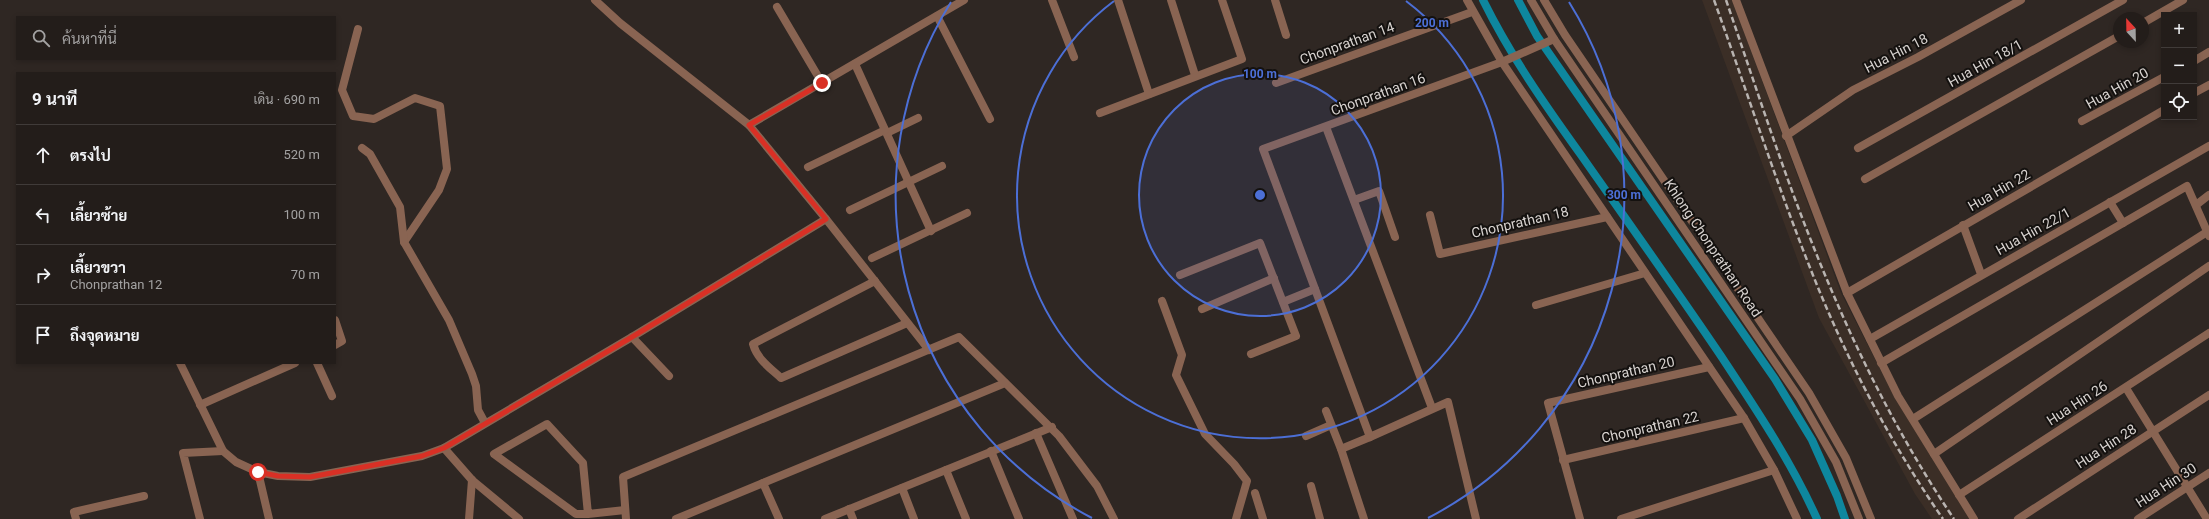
<!DOCTYPE html>
<html lang="th">
<head>
<meta charset="utf-8">
<style>
	:root { --surface:#231d1a; --page:#2f2a27; --text:#f1f3f6; --muted:#a3a2a2; --line:#403b39 }
	body { margin:0; font-family:Roboto,Sarabun,sans-serif; background:var(--page); color:var(--text) }
	.controls { position:absolute; right:12px; top:12px; display:grid; overflow:hidden; border-radius:0px; box-shadow:0 2px 6px #0003 }
	.controls button { width:36px; height:36px; display:grid; place-items:center; padding:0; border:0; border-bottom:1px solid var(--line); background:var(--surface); color:var(--text); font:20px sans-serif }
	.compass { position:absolute; left:2113px; top:12px; width:36px; height:36px; border-radius:50%; background:var(--surface); box-shadow:0 2px 6px #0003; rotate:338deg }
	.stop { position:absolute; width:12px; height:12px; margin:-9px; border:3px solid #d93025; border-radius:50%; background:#fff }
	.stop.end { background:#d93025; border-color:#fff; box-shadow:0 1px 4px #0008 }
	.list { margin:0; padding:0; list-style:none }
	h2 { display:flex; justify-content:space-between; align-items:center; height:52px; margin:0; padding:0 16px; font-size:17px }
	h2 small { font-size:13px; font-weight:400; color:var(--muted) }
	.list li { display:grid; grid-template-columns:26px 1fr auto; gap:12px; align-items:center; box-sizing:border-box; height:60px; padding:0 16px; border-top:1px solid var(--line) }
	.list b { display:block; font-size:15px; white-space:nowrap }
	.list p { margin:0; font-size:13px; white-space:nowrap; color:var(--muted) }
	.list em { font-size:13px; font-style:normal; color:var(--muted) }
	.icon { flex:none; width:22px; height:22px; fill:none; stroke:currentColor; stroke-width:2; stroke-linecap:round; stroke-linejoin:round }
	.map { position:relative; flex:none; width:2209px; height:519px; overflow:hidden }
	.search { position:absolute; background:var(--surface); box-shadow:0 2px 6px #0003; left:16px; top:16px; width:320px; height:44px; display:flex; align-items:center; gap:10px; box-sizing:border-box; padding:0 14px; border-radius:0px; color:var(--muted); font-size:15px }
	.panel { position:absolute; background:var(--surface); box-shadow:0 2px 6px #0003; left:16px; top:72px; width:320px; height:292px; border-radius:0px }
	.map>svg:first-child { display:block }
	.built { fill:#3b2e26 }
	.lines { fill:none; stroke-linecap:round; stroke-linejoin:round }
	.canal { stroke:#0e879e; stroke-width:8 }
	.minor { stroke:#896452; stroke-width:8 }
	.tertiary { stroke:#896452; stroke-width:8 }
	.rail { stroke:#b9b4b1; stroke-width:2.5; stroke-dasharray:6 3; stroke-linecap:butt }
	.route { stroke:#d93025; stroke-width:5 }
	.ring { fill:none; stroke:#4c6fd6; stroke-width:2 }
	.labels { text-anchor:middle; stroke-width:4; stroke-linejoin:round; paint-order:stroke }
	.street-label { font-size:14px; fill:#d7d2cf; stroke:#14110f }
	.centre { fill:#4c6fd6; stroke:#14110f; stroke-width:2 }
	.ring-label { font-size:12px; text-anchor:middle; font-weight:bold; fill:#4c6fd6; stroke:#14110f; stroke-width:4; stroke-linejoin:round; paint-order:stroke }
</style>
</head>
<body>
<div class="map">
<svg width="2209" height="519" viewBox="0 0 2209 519">
	<rect width="100%" height="100%" fill="#2f2723"/>
	<polygon class="built" points="1702,0 1732,0 1841,293 1896,400 1971,519 1932,519 1915,494 1819,318"/>
	<g class="lines">
		<g class="canal">
			<path d="M1483,0C1510,55 1545,105 1581,155C1628,222 1675,288 1721,356C1756,409 1791,461 1817,519"/>
			<polyline points="1518,0 1537,36 1775,379 1812,440 1837,496 1845,519"/>
		</g>
		<g class="minor">
			<polyline points="595,0 620,23 749,125 826,219 929,350"/>
			<polyline points="1052,0 1074,57"/>
			<polyline points="1118,0 1149,94"/>
			<polyline points="1171,0 1195,75"/>
			<polyline points="1275,0 1286,35"/>
			<polyline points="1467,0 1502,62 1744,418 1774,470 1797,519"/>
			<polyline points="1736,0 1847,293 1898,396 1974,519"/>
			<polyline points="777,7 822,83"/>
			<polyline points="937,16 990,119"/>
			<polyline points="2143,23 2183,0"/>
			<polyline points="358,29 342,90 353,116 374,119 415,98 440,106 447,169 439,190 404,242 449,320 472,374 476,386 478,410 485,423"/>
			<polyline points="2194,61 2209,52"/>
			<polyline points="855,64 931,231"/>
			<polyline points="1276,83 1472,12"/>
			<polyline points="2194,93 2209,85"/>
			<polyline points="1100,113 1242,59 1222,0"/>
			<polyline points="2082,121 2164,77"/>
			<polyline points="749,125 964,0"/>
			<polyline points="1326,127 1432,408"/>
			<polyline points="887,133 918,118"/>
			<polyline points="1786,136 1853,90 1918,57 2021,0"/>
			<polyline points="362,148 370,154 400,207 404,242"/>
			<polyline points="1858,148 2123,0"/>
			<polyline points="808,167 885,130"/>
			<polyline points="1865,179 2119,36"/>
			<polyline points="1354,200 1379,191 1395,237"/>
			<polyline points="2110,202 2123,223"/>
			<polyline points="2196,205 2209,195"/>
			<polyline points="850,210 942,166"/>
			<polyline points="1430,215 1440,254 1607,217"/>
			<polyline points="1963,225 1981,274"/>
			<polyline points="872,258 967,213"/>
			<polyline points="1180,275 1260,243 1296,336 1251,354"/>
			<path d="M875,281L753,344C757,359 770,368 781,378L907,323"/>
			<polyline points="1847,293 2164,110"/>
			<polyline points="1162,301 1182,355 1176,375 1205,434 1234,464 1247,481 1236,519"/>
			<polyline points="1283,302 1315,289"/>
			<polyline points="1536,305 1645,273"/>
			<polyline points="1202,309 1274,278"/>
			<polyline points="335,320 342,341 335,345"/>
			<polyline points="632,337 669,376"/>
			<polyline points="1870,339 2209,146"/>
			<polyline points="180,363 223,451 236,462 258,472 278,476 310,477 422,456 444,448 632,337 826,219"/>
			<polyline points="317,363 332,396"/>
			<polyline points="1881,363 2187,186 2209,236"/>
			<polyline points="2126,388 2207,519"/>
			<polyline points="200,405 295,363"/>
			<polyline points="1326,411 1341,449 1364,519"/>
			<polyline points="1913,419 2207,232"/>
			<polyline points="1036,433 1073,519"/>
			<polyline points="1306,436 1331,425"/>
			<polyline points="444,448 472,480 519,519"/>
			<polyline points="1341,449 1370,437"/>
			<polyline points="991,451 1019,519"/>
			<polyline points="1934,454 2209,266"/>
			<polyline points="1563,460 1744,418"/>
			<polyline points="946,470 966,519"/>
			<polyline points="258,472 269,519"/>
			<polyline points="763,483 779,519"/>
			<polyline points="1311,486 1320,519"/>
			<polyline points="902,488 914,519"/>
			<polyline points="1255,493 1263,519"/>
			<polyline points="1959,495 2209,333"/>
			<polyline points="849,509 853,519"/>
			<polyline points="588,514 583,463 547,424 494,454 576,514 588,514 625,510"/>
			<polyline points="76,519 74,512 144,496"/>
			<polyline points="200,519 183,453 223,451"/>
			<polyline points="469,519 472,480"/>
			<polyline points="626,519 623,477 959,337 1059,436 1097,486 1114,519"/>
			<polyline points="676,519 1005,383"/>
			<polyline points="825,519 1052,427"/>
			<polyline points="1476,519 1448,402 1370,437 1263,149 1502,62 1554,39"/>
			<polyline points="1580,519 1548,403 1709,367"/>
			<polyline points="1621,519 1774,470"/>
			<polyline points="2018,519 2209,395"/>
			<polyline points="2138,519 2209,473"/>
		</g>
		<g class="tertiary">
			<polyline points="1531,0 1554,39 1800,399 1836,462 1859,519"/>
			<polyline points="1544,0 1565,35 1809,393 1846,458 1871,519"/>
		</g>
		<g class="rail">
			<path d="M1714,0C1749,97 1780,195 1819,290C1852,370 1894,448 1943,519"/>
			<path d="M1726,0C1754,81 1780,163 1812,243C1850,339 1896,433 1954,519"/>
		</g>
	</g>
	<g class="lines">
		<polyline class="route" points="258,472 278,476 310,477 422,456 444,448 632,337 826,219 749,125 822,83"/>
	</g>
	<circle cx="1260" cy="195" r="121" fill="#4c6fd6" fill-opacity=".12"/>
	<g class="ring">
		<circle cx="1260" cy="195" r="121"/>
		<path d="M1406 1A243 243 0 1 1 1114 1"/>
		<path d="M1092 518A364 364 0 0 1 951 2M1569 2A364 364 0 0 1 1428 518"/>
	</g>
	<g class="labels">
		<g class="street-label">
			<text transform="translate(1347 43) rotate(-20)" y="5">Chonprathan 14</text>
			<text transform="translate(1896 53) rotate(-27)" y="5">Hua Hin 18</text>
			<text transform="translate(1985 63) rotate(-29)" y="5">Hua Hin 18/1</text>
			<text transform="translate(2117 88) rotate(-29)" y="5">Hua Hin 20</text>
			<text transform="translate(1378 94) rotate(-20)" y="5">Chonprathan 16</text>
			<text transform="translate(1999 190) rotate(-30)" y="5">Hua Hin 22</text>
			<text transform="translate(1520 222) rotate(-13)" y="5">Chonprathan 18</text>
			<text transform="translate(2033 231) rotate(-29)" y="5">Hua Hin 22/1</text>
			<text transform="translate(1713 248) rotate(56)" y="5">Khlong Chonprathan Road</text>
			<text transform="translate(1626 372) rotate(-13)" y="5">Chonprathan 20</text>
			<text transform="translate(2077 403) rotate(-33)" y="5">Hua Hin 26</text>
			<text transform="translate(1650 427) rotate(-13)" y="5">Chonprathan 22</text>
			<text transform="translate(2106 446) rotate(-33)" y="5">Hua Hin 28</text>
			<text transform="translate(2166 485) rotate(-33)" y="5">Hua Hin 30</text>
		</g>
	</g>
	<circle cx="1260" cy="195" r="6" class="centre"/>
	<g class="ring-label">
		<text x="1432" y="27">200 m</text>
		<text x="1260" y="78">100 m</text>
		<text x="1624" y="199">300 m</text>
	</g>
</svg>
<div class="controls">
<button>+</button>
<button>−</button>
<button><svg class="icon" aria-label="locate" viewBox="0 0 24 24"><circle cx="12" cy="12" r="6"/><path d="M12 2v4M12 18v4M2 12h4M18 12h4"/></svg></button>
</div>
<svg class="compass" viewBox="-18 -18 36 36"><path d="M0-13l5 13h-10z" fill="#e53935"/><path d="M0 13l5-13h-10z" fill="#a3a2a2"/></svg>
<div class="stop" style="left:258px;top:472px"></div>
<div class="stop end" style="left:822px;top:83px"></div>
<div class="search"><svg class="icon" aria-label="search" viewBox="0 0 24 24"><circle cx="10" cy="10" r="6"/><path d="M15 15l6 6"/></svg>ค้นหาที่นี่</div>
<section class="panel">
<h2>9 นาที<small>เดิน · 690 m</small></h2>
<ul class="list">
<li><svg class="icon" aria-label="ahead" viewBox="0 0 24 24"><path d="M12 20V5M6 11l6-6 6 6"/></svg><div><b>ตรงไป</b></div><em>520 m</em></li>
<li><svg class="icon" aria-label="left" viewBox="0 0 24 24"><path d="M17 20v-9H6M10 6l-5 5 5 5"/></svg><div><b>เลี้ยวซ้าย</b></div><em>100 m</em></li>
<li><svg class="icon" aria-label="right" viewBox="0 0 24 24"><path d="M7 20v-9h11M14 6l5 5-5 5"/></svg><div><b>เลี้ยวขวา</b><p>Chonprathan 12</p></div><em>70 m</em></li>
<li><svg class="icon" aria-label="arrive" viewBox="0 0 24 24"><path d="M6 21V4h12l-3 4 3 4H6"/></svg><div><b>ถึงจุดหมาย</b></div></li>
</ul>
</section>
</div>
</body>
</html>
